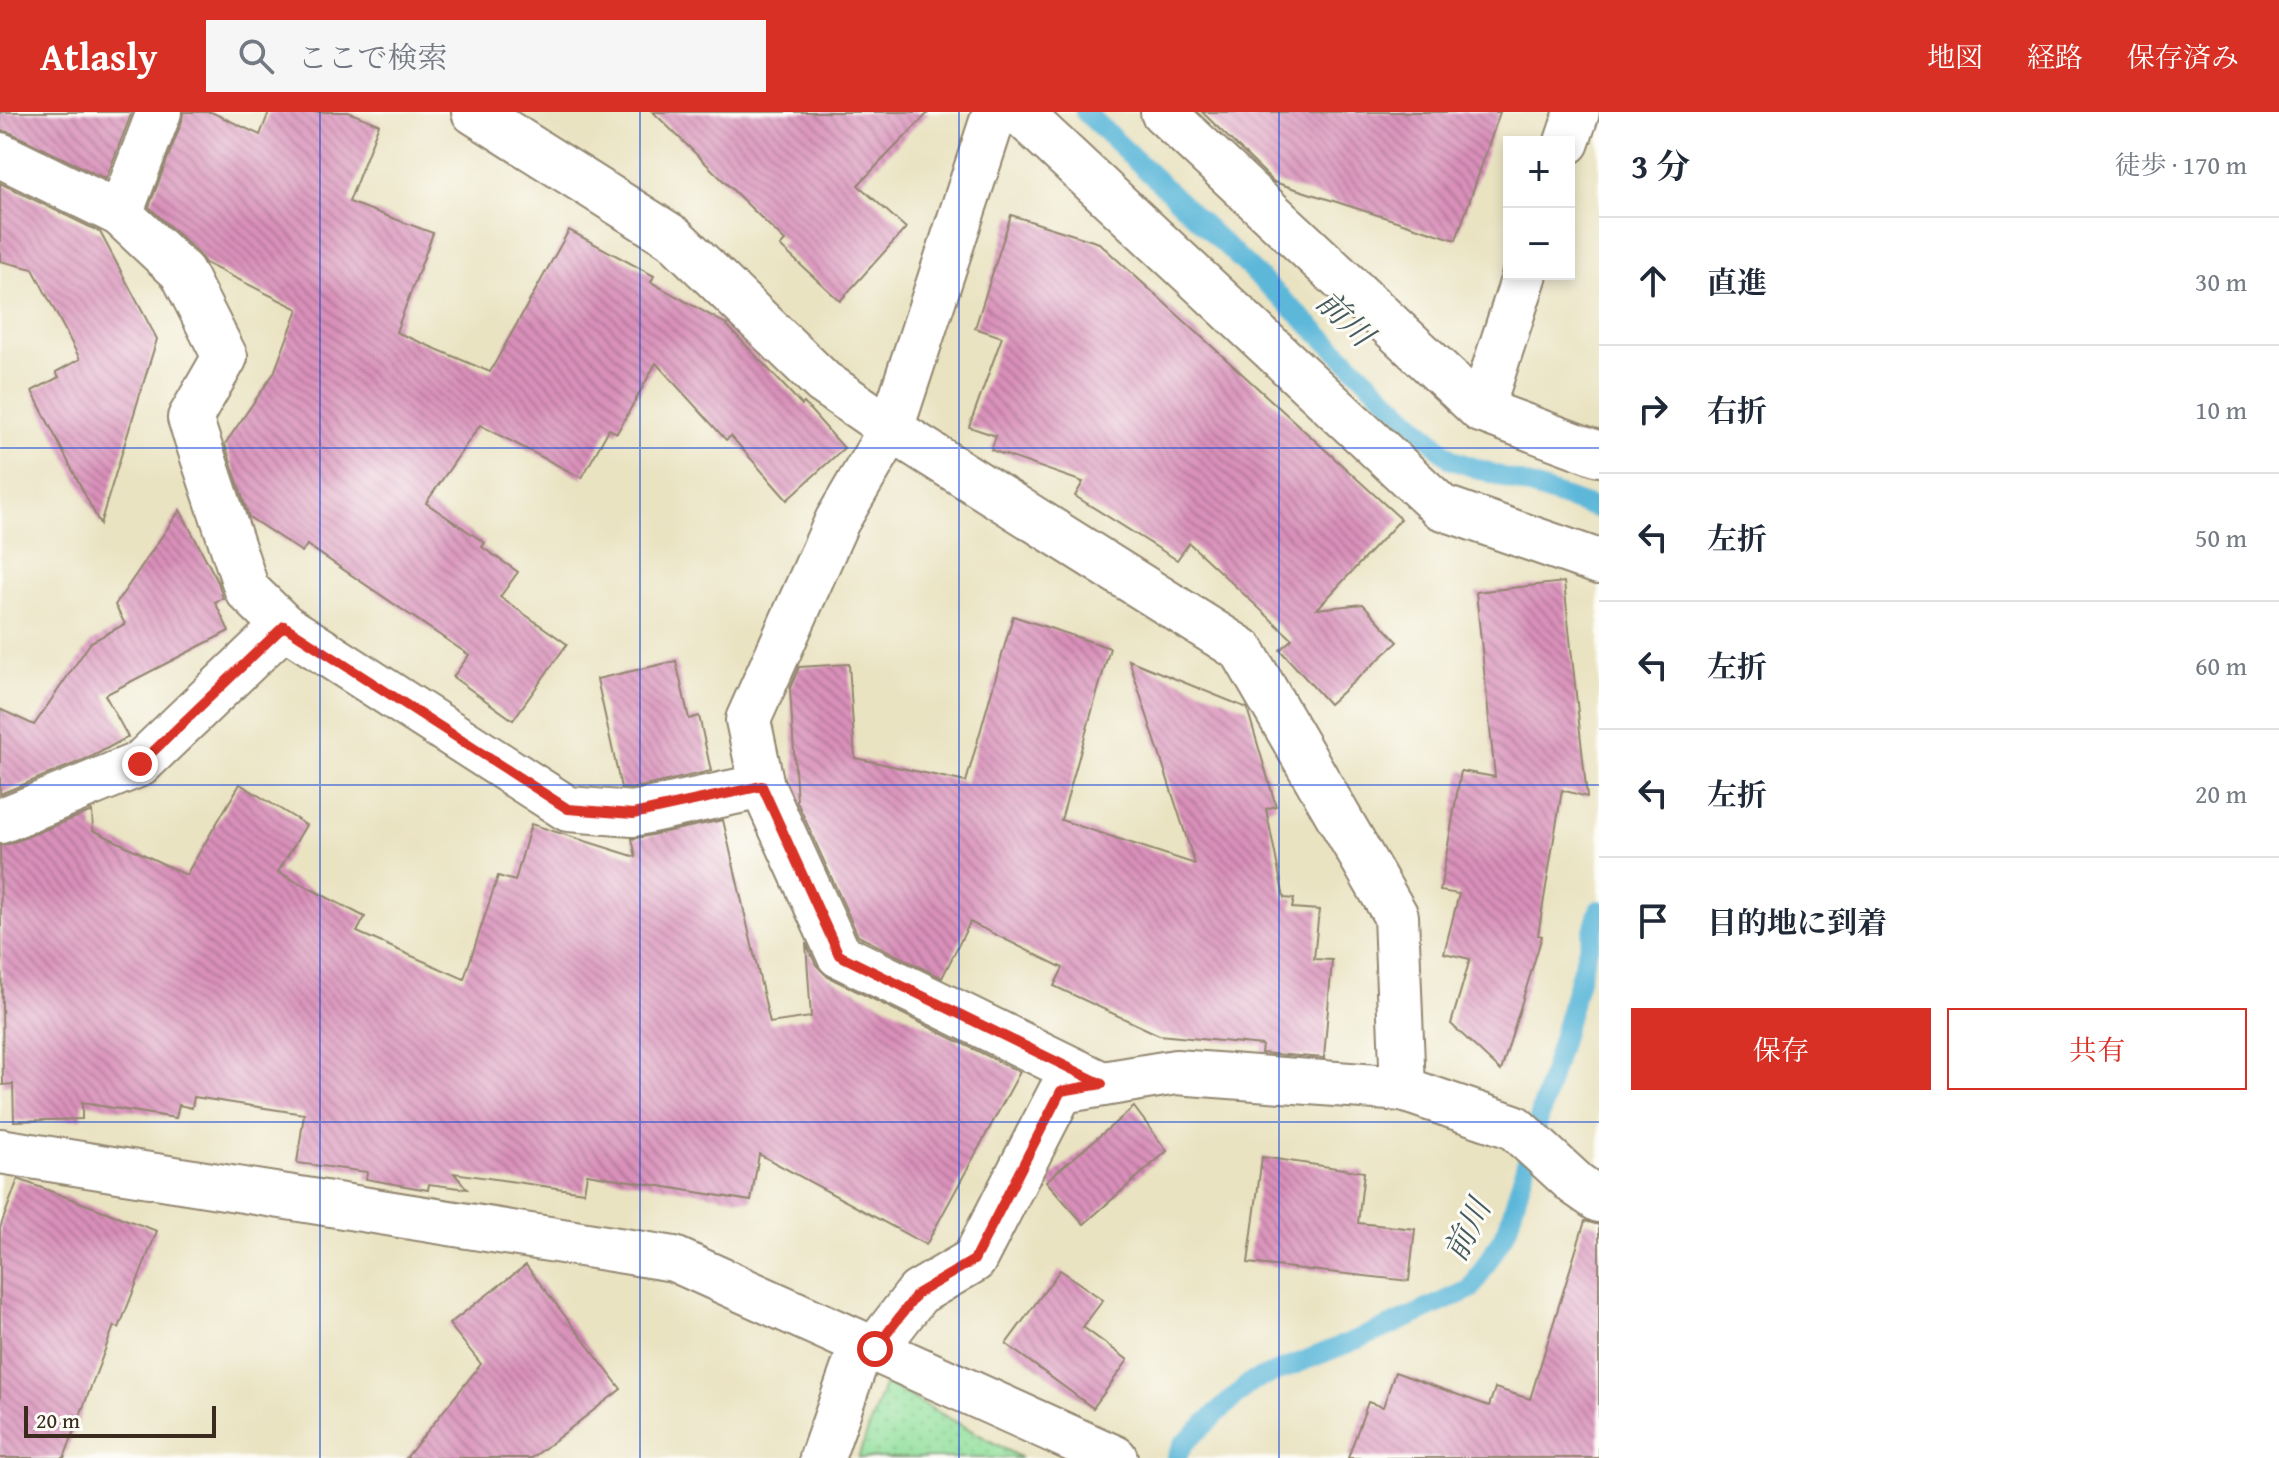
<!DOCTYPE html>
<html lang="ja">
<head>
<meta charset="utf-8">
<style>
	:root { --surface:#fff; --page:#f6f6f7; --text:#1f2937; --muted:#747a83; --line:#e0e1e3; --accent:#d93025 }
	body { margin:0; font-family:"Gentium Book Plus","Noto Serif JP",serif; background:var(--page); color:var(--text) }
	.controls { position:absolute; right:24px; top:24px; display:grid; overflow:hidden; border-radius:0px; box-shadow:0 4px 12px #0003 }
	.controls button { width:72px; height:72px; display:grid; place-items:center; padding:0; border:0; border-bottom:2px solid var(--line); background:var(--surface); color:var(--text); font:40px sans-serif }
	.scale { position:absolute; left:24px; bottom:20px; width:192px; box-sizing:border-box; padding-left:8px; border:4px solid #3b2a1e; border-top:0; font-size:22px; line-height:28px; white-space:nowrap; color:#3b2a1e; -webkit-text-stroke:6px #fdfcf7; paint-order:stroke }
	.stop { position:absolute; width:24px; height:24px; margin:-18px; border:6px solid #d93025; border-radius:50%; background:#fff }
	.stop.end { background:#d93025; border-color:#fff; box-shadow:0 2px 8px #0008 }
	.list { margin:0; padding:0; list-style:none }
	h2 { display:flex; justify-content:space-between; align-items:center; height:104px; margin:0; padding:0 32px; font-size:34px }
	h2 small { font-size:26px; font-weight:400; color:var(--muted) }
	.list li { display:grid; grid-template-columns:52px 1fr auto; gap:24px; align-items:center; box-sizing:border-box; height:128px; padding:0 32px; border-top:2px solid var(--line) }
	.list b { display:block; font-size:30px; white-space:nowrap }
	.list em { font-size:26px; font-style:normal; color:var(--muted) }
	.actions { display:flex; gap:16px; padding:24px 32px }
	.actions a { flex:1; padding:18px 0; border:2px solid var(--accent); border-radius:0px; text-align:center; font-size:28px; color:var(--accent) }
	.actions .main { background:var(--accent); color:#fff }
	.icon { flex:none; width:44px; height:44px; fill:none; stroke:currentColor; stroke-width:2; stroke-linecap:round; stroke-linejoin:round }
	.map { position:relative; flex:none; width:1599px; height:1346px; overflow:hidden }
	header { display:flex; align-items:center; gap:48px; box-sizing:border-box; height:112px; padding:0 40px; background:var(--accent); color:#fff }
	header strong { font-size:38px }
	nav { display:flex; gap:44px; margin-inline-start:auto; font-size:28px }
	.search { width:560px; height:72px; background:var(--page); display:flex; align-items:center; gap:20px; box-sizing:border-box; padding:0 28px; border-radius:0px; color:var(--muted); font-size:30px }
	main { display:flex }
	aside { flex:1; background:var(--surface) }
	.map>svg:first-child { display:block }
	.grass { fill:url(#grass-dots); stroke:#67855e; stroke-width:2 }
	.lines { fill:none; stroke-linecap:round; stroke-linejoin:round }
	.stream { stroke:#5bb7d9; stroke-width:20 }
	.building { fill:url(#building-back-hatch) }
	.minor-casing { stroke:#928670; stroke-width:48 }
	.minor { stroke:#fff; stroke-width:44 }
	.route { stroke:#d93025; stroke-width:10 }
	.grid { fill:none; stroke:#1d4ed8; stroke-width:2; stroke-opacity:0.55 }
	.labels { text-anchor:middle; stroke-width:6; stroke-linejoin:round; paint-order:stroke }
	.water-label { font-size:32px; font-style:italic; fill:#465b5f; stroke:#fdfcf7 }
</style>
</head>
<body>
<header>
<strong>Atlasly</strong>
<div class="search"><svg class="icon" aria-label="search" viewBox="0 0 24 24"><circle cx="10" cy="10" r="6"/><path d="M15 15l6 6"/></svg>ここで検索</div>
<nav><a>地図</a><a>経路</a><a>保存済み</a></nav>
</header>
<main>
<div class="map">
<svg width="1599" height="1346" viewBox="0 0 1599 1346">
	<defs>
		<pattern id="grass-dots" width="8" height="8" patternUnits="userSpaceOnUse" patternTransform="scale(2)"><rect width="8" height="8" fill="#93e09d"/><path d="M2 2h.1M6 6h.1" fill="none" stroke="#80c087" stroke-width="1.8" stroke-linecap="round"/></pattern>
		<pattern id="building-back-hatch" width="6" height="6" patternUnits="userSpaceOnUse" patternTransform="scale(2)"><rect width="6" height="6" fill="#d990ba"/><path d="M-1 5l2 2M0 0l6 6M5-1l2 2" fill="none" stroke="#b17697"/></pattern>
	</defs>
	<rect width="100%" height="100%" fill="#fdfcf7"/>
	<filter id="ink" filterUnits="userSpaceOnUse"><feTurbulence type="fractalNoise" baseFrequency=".0125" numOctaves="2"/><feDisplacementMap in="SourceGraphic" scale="16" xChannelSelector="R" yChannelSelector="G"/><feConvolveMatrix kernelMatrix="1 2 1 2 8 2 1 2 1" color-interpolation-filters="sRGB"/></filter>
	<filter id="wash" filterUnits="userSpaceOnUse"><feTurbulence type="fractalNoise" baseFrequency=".006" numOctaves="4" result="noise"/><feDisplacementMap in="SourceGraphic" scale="32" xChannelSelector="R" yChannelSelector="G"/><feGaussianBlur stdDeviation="1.8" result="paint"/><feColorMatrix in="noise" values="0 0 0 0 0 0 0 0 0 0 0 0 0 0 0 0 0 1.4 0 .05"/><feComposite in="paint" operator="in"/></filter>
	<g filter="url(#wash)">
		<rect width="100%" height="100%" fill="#eae3c2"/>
		<polygon class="grass" points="885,1271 1021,1346 858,1346"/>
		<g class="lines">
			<g class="stream">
				<polyline points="1085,0 1452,348 1599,397"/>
				<polyline points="1176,1346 1183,1332 1251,1270 1388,1215 1471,1177 1507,1118 1599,798"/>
			</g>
		</g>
		<g id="blocks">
			<g class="building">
				<polygon points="0,0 132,0 106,67 11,21 0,18"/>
				<polygon points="183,0 211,0 260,23 269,0 348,0 379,12 349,90 433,121 396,220 490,260 569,118 654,164 651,170 726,212 802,293 804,291 844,336 787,388 731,324 726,328 656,251 617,321 609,317 582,366 480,313 426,391 485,431 482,435 518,460 500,485 567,532 513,608 453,565 469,543 307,433 302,440 249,405 225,332 274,261 298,197 205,151 199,142 149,95 182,9"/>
				<polygon points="653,0 929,0 858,73 906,116 840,189 780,134 785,129"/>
				<polygon points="1202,0 1500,0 1456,128 1274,70"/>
				<polygon points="0,71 100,120 157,227 100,412 32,279 59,265 56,260 80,247 33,157 0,149"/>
				<polygon points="1011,103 1099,131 1401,407 1317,497 1363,492 1398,530 1329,592 1280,538 1292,527 1189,431 1177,448 1075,384 1083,370 991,338 996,324 969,315 1002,225 975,216"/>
				<polygon points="180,398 218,470 223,486 215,490 229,519 105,583 128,625 93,644 0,682 0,597 34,613 91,530 125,512 115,493"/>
				<polygon points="1564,470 1587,685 1562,678 1538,823 1542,824 1501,959 1451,912 1470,847 1444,841 1459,782 1440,779 1461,659 1495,665 1476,480"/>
				<polygon points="1013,504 1110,536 1061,708 1195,752 1129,548 1247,596 1276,694 1266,697 1284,786 1294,787 1292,796 1319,798 1314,847 1332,848 1324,946 1261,941 1262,933 1159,923 1054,874 1063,856 970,810 942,866 858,824 797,690 790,576 799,555 849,552 855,646 966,670"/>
				<polygon points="676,549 689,607 699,604 711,659 631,677 621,676 597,567"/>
				<polygon points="240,672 306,713 278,760 365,805 357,820 464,867 498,764 515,769 531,712 636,745 632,727 723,708 770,911 811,905 806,831 816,853 828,865 1020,960 926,1133 759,1042 751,1089 587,1062 584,1080 454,1061 467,1077 429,1072 428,1078 366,1067 367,1060 297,1051 304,1002 194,985 192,996 179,993 176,1006 82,991 82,1007 14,1009 13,972 3,973 0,733 9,732 92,699 93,718 186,763"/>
				<polygon points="1134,995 1167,1039 1084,1112 1046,1069"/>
				<polygon points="1262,1045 1364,1060 1358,1111 1415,1117 1409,1169 1248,1151"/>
				<polygon points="18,1067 157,1119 119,1216 114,1214 64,1346 0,1346 0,1116"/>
				<polygon points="1585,1109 1599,1113 1599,1346 1348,1346 1368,1290 1383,1295 1395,1260 1489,1294 1495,1276 1530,1287"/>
				<polygon points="526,1153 621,1277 532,1346 406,1346 481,1252 449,1212"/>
				<polygon points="1060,1158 1103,1188 1083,1215 1128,1248 1093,1296 1006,1232"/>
			</g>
		</g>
	</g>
	<g filter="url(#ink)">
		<use href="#blocks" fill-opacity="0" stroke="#928670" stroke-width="2"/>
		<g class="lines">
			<defs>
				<g id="minor">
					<polyline points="474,0 674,126 823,270 891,317 1242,538 1396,804 1403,977"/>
					<polyline points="995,0 891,317 837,409 748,608 762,674 839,843 1102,972"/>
					<polyline points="1019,0 1441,395 1599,450"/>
					<polyline points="1163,0 1481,298 1599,342"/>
					<polyline points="1567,30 1577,0"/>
					<polyline points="0,43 120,102 182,160 225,245 190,306 247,478 284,514 568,697 633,702 762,674"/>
					<polyline points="120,102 159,0"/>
					<polyline points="1481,298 1525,162"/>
					<polyline points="0,709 140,652 284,514"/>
					<polyline points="0,1039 674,1147 1115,1346"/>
					<polyline points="875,1237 918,1181 974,1148 1061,979 1176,960 1403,977 1514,1015 1576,1072 1599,1088"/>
					<polyline points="822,1346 862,1232"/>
				</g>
			</defs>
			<use href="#minor" class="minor-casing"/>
			<use href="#minor" class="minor"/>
		</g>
	</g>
	<g class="lines" filter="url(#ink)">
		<polyline class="route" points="140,652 284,514 568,697 633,702 762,674 839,843 1102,972 1061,979 974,1148 918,1181 875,1237"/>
	</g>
	<path class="grid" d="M320,0V1346M640,0V1346M959,0V1346M1279,0V1346M0,336H1599M0,673H1599M0,1010H1599"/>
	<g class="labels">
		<g class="water-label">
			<text transform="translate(1345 206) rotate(44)" y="11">前川</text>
			<text transform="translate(1467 1118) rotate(-64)" y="11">前川</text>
		</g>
	</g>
</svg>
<div class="controls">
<button>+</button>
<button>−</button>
</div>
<div class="scale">20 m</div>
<div class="stop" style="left:875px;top:1237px"></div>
<div class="stop end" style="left:140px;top:652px"></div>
</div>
<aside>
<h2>3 分<small>徒歩 · 170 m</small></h2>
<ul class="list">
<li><svg class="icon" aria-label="ahead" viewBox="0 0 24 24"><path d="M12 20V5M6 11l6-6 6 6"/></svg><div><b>直進</b></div><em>30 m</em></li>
<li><svg class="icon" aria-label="right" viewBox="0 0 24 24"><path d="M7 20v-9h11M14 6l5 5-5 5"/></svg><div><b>右折</b></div><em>10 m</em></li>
<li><svg class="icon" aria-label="left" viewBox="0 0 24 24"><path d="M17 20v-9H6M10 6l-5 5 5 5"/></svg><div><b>左折</b></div><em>50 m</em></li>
<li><svg class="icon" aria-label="left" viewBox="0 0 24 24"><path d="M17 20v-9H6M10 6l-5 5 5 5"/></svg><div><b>左折</b></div><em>60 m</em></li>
<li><svg class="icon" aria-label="left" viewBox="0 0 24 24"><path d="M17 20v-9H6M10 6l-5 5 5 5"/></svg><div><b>左折</b></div><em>20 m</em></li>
<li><svg class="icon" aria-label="arrive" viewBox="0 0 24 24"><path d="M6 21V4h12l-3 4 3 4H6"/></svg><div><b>目的地に到着</b></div></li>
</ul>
<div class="actions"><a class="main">保存</a><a>共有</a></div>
</aside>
</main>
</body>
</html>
